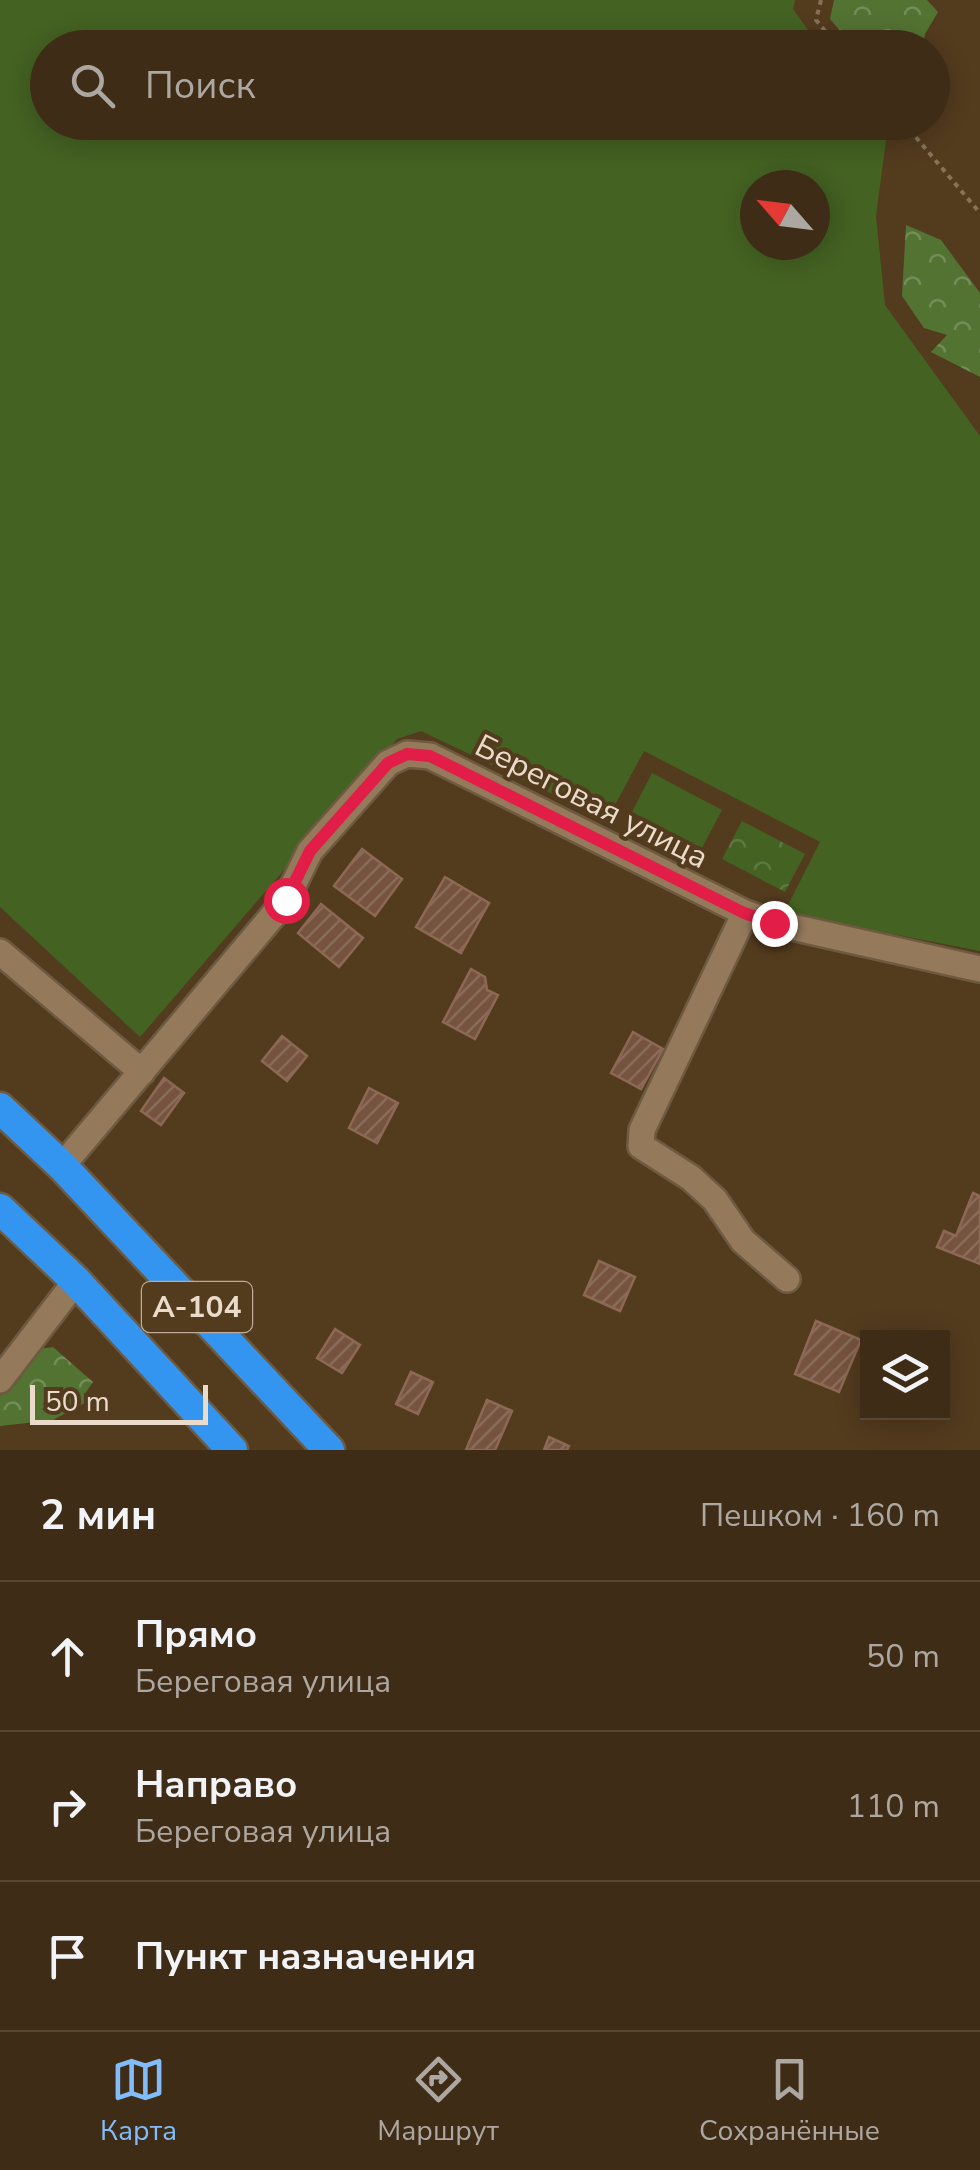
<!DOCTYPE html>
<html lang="ru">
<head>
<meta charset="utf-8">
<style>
	:root { --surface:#3e2c16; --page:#45341f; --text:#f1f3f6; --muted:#ada7a1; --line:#574835; --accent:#82bcfa }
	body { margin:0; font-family:"Nunito Sans",sans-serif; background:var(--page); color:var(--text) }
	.controls { position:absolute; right:30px; bottom:30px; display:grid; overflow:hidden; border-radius:0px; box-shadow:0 5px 25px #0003 }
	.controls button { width:90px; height:90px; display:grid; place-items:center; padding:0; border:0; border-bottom:2px solid var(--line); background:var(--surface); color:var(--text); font:50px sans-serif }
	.compass { position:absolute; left:740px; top:170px; width:90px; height:90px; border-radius:50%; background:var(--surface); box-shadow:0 5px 25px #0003; rotate:298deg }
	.scale { position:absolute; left:30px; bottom:25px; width:178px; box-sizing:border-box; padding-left:10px; border:5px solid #eadbcb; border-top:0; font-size:28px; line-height:35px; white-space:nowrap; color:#eadbcb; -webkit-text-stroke:8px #533b1e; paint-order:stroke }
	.stop { position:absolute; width:30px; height:30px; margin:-22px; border:8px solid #e11d48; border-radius:50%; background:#fff }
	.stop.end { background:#e11d48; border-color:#fff; box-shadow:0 2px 10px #0008 }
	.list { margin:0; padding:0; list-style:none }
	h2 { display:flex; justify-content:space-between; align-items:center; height:130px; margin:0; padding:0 40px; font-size:42px }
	h2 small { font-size:32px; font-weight:400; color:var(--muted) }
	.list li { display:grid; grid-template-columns:65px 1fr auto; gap:30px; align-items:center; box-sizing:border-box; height:150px; padding:0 40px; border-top:2px solid var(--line) }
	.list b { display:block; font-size:38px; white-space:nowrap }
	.list p { margin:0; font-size:32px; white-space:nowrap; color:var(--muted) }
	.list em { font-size:32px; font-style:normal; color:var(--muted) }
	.icon { flex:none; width:55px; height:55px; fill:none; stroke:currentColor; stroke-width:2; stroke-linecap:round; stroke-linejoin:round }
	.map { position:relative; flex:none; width:980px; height:1450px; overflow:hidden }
	.search { position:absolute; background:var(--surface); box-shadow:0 5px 25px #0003; left:30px; right:30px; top:30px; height:110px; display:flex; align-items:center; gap:25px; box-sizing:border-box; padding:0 35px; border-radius:55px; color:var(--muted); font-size:38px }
	.sheet { height:580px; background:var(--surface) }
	nav { display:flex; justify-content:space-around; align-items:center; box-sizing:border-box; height:140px; border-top:2px solid var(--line); background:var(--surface); font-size:28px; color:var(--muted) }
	nav a { display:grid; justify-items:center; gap:5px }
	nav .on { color:var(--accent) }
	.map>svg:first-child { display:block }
	.grass { fill:#446222; fill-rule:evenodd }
	.forest { fill:url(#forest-crowns) }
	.park { fill:url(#park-crowns) }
	.building { fill:url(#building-hatch); stroke:#8d6955; stroke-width:2.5 }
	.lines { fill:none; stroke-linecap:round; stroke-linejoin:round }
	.minor-casing { stroke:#6d5a40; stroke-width:30 }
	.highway-casing { stroke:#6d5a40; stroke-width:35 }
	.path { stroke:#867259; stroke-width:4; stroke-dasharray:5 5; stroke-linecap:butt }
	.minor { stroke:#947a5b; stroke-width:25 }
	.highway { stroke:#3495f0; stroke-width:30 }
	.route { stroke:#e11d48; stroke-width:12 }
	.labels { text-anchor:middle; stroke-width:8; stroke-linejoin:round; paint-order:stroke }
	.shield { fill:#533b1e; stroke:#bdab97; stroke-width:2.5 }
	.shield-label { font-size:30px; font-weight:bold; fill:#eadbcb }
	.street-label { font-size:32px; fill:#eadbcb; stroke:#533b1e }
</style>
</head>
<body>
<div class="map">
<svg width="980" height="1450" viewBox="0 0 980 1450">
	<defs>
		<pattern id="forest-crowns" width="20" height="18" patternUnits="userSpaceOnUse" patternTransform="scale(2.5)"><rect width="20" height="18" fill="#537332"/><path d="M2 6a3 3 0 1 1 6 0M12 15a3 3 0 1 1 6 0" fill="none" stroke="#748d58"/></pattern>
		<pattern id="park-crowns" width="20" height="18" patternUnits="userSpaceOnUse" patternTransform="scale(2.5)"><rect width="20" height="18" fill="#446222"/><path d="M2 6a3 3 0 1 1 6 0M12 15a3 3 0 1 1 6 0" fill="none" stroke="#5f7841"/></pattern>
		<pattern id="building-hatch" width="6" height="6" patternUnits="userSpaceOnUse" patternTransform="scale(2.5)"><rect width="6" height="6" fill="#75533f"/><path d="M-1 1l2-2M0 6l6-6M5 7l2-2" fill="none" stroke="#896b59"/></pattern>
	</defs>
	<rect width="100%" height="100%" fill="#533b1e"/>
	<g class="grass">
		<path d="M0,0H795L793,9L820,47L48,48V122L873,123L886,140L876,216L885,305L980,436V951L784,913L820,842L644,751L607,820L421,731L397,739L140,1037L0,907ZM755,185H815V245H755Z"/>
		<polygon points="652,773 722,810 702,848 632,812"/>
	</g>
	<g class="forest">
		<polygon points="834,0 927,0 938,12 925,34 923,47 854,47 830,19"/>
		<polygon points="906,225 941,240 980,293 980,377 931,352 947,335 924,328 902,296"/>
		<polygon points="53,1347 93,1382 84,1395 90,1400 53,1420 0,1426 0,1396 32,1350"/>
	</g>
	<polygon class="park" points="742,821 805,854 785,892 722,859"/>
	<g class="building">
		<polygon points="362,849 402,879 375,916 334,886"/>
		<polygon points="445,877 489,903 461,953 416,927"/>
		<polygon points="321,904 363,938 339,967 298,933"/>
		<polygon points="471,969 485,977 487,990 498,995 475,1039 443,1022"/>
		<polygon points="633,1032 663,1049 641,1089 611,1073"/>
		<polygon points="282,1036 307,1056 287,1081 262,1061"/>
		<polygon points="164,1078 184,1093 161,1125 141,1111"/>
		<polygon points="369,1088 398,1103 377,1143 349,1128"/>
		<polygon points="973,1193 980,1196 980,1264 937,1247 944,1231 956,1236"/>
		<polygon points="599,1261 635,1277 620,1311 584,1295"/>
		<polygon points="816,1321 861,1340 839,1392 795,1374"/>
		<polygon points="335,1329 360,1345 342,1373 317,1358"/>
		<polygon points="411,1372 433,1382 418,1414 396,1404"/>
		<polygon points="487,1400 512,1411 495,1450 466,1450"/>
		<polygon points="549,1437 569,1446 567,1450 544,1450"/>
	</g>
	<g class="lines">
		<defs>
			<g id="minor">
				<polyline points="745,913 642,1130 641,1146 691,1178 715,1200 743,1241 787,1279"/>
				<polyline points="0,952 142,1072"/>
				<polyline points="62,1166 286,900 310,851 388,763 407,754 430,756 745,913 774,923 980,969"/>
				<polyline points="0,1380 76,1281"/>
			</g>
			<g id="highway">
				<polyline points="0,1108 62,1166 329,1450"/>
				<polyline points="0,1209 76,1281 232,1450"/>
			</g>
		</defs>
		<use href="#minor" class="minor-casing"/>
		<use href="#highway" class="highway-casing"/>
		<g class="path">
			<polyline points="821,0 816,20 839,48"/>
			<polyline points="903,122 980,213"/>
		</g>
		<use href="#minor" class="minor"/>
		<use href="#highway" class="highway"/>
	</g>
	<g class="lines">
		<polyline class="route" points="286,900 310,851 388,763 407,754 430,756 744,913 774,923"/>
	</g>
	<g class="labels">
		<rect class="shield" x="142" y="1282" width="110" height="50" rx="8"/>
		<g class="shield-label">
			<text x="197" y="1317">А-104</text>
		</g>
		<g class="street-label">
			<text transform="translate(592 801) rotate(27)" y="11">Береговая улица</text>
		</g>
	</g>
</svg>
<div class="controls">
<button><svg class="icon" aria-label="layers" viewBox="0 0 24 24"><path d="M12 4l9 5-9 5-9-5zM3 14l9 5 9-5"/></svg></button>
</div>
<svg class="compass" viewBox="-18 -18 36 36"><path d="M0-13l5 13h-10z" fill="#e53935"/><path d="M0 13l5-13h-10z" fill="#ada7a1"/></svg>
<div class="scale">50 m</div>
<div class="stop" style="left:286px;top:900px"></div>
<div class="stop end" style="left:774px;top:923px"></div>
<div class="search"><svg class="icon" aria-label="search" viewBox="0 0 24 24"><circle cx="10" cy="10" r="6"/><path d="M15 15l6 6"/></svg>Поиск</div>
</div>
<section class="sheet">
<h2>2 мин<small>Пешком · 160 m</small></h2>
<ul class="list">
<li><svg class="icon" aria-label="ahead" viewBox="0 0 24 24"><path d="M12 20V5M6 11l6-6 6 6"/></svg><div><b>Прямо</b><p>Береговая улица</p></div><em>50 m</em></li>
<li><svg class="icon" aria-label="right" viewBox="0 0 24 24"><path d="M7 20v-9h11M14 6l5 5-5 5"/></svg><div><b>Направо</b><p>Береговая улица</p></div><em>110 m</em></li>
<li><svg class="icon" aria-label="arrive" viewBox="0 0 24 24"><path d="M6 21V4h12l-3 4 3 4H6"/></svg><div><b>Пункт назначения</b></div></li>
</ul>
</section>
<nav>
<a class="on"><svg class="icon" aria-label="map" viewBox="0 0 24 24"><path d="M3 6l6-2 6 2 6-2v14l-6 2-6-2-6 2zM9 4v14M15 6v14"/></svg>Карта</a>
<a><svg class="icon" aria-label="directions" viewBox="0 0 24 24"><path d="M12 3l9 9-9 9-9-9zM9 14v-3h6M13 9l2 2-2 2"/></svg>Маршрут</a>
<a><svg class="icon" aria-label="saved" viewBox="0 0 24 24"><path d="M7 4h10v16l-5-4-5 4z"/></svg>Сохранённые</a>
</nav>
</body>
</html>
